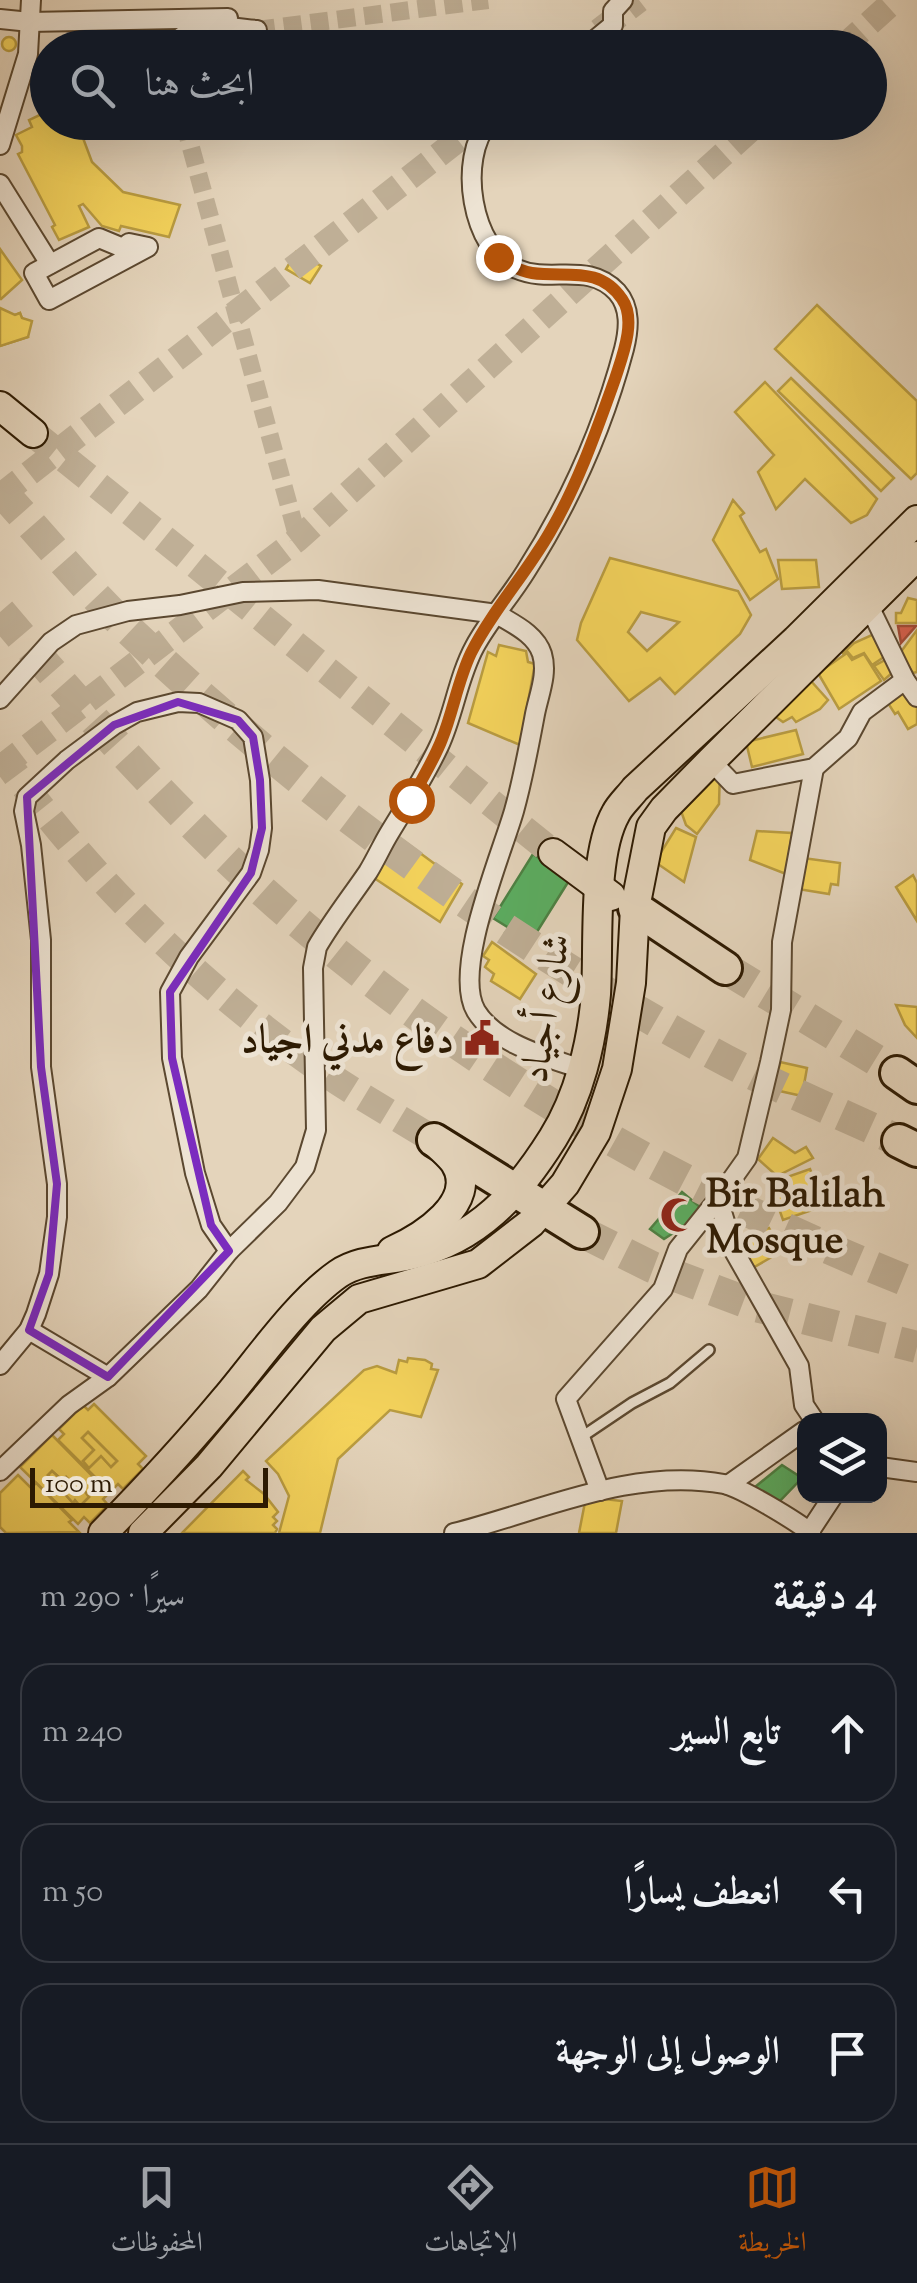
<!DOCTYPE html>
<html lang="ar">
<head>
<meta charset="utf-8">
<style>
	:root { --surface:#171b24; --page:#242831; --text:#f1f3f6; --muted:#9ea1a6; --line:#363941; --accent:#b45309 }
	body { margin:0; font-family:"Sorts Mill Goudy",Amiri,serif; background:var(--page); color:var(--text); direction:rtl }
	.controls { position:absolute; right:30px; bottom:30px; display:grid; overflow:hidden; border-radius:20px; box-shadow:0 10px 40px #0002 }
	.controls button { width:90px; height:90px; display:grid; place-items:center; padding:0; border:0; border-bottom:2px solid var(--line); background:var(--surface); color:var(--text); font:50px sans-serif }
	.scale { position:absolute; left:30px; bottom:25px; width:238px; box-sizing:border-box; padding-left:10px; border:5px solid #2d1a02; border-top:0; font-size:28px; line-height:35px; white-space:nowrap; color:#2d1a02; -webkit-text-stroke:8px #ede3d3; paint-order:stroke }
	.stop { position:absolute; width:30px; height:30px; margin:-22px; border:8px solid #b45309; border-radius:50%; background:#fff }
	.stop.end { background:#b45309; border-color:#fff; box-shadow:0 2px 10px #0008 }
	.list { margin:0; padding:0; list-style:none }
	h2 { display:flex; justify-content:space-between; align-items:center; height:130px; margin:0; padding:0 40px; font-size:42px }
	h2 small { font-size:32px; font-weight:400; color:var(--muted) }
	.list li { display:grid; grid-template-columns:65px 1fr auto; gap:30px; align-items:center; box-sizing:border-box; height:140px; margin:0 20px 20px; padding:0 20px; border:2px solid var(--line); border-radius:30px }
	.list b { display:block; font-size:38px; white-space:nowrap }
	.list em { font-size:32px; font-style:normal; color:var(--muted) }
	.icon { flex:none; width:55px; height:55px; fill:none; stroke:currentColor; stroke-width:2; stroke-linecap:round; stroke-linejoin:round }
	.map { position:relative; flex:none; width:917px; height:1533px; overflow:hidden; direction:ltr }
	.search { position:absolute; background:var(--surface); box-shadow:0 10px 40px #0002; left:30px; right:30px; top:30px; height:110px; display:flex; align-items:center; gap:25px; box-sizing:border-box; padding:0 35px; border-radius:55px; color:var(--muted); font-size:38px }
	.sheet { height:610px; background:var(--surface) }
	nav { display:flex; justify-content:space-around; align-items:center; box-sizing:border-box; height:140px; border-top:2px solid var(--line); background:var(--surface); font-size:28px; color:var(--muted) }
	nav a { display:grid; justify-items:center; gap:5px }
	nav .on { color:var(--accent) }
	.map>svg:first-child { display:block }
	.homes { fill:#f6d55c; stroke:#ba9d41; stroke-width:2.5; fill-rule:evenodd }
	.shops { fill:#d6604d; stroke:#a34b36; stroke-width:2.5 }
	.public { fill:#5aae61; stroke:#4c8244; stroke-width:2.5 }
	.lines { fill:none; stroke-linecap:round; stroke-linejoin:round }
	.street-tunnel { stroke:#bfaf96; stroke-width:18; stroke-dasharray:18 9; stroke-linecap:butt }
	.secondary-tunnel { stroke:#bfaf96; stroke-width:25; stroke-dasharray:25 12; stroke-linecap:butt }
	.primary-tunnel { stroke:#bfaf96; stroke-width:28; stroke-dasharray:28 14; stroke-linecap:butt }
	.highway-tunnel { stroke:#bfaf96; stroke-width:32; stroke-dasharray:32 16; stroke-linecap:butt }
	.lane-casing { stroke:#5b4830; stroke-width:14 }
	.street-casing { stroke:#5b4830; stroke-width:22 }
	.primary-casing { stroke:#2d1a02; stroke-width:32 }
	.highway-casing { stroke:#2d1a02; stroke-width:38 }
	.lane { stroke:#ede3d3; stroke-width:9 }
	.street { stroke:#ede3d3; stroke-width:18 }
	.primary { stroke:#e4d4bb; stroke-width:28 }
	.highway { stroke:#e4d4bb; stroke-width:32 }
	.route { stroke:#b45309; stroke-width:12 }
	.marked { fill:none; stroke:#7b2cbf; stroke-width:8; stroke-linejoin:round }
	.labels { text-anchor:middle; stroke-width:10; stroke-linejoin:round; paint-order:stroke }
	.street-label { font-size:40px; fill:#2d1a02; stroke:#ede3d3 }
	.poi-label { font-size:40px; font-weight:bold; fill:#2d1a02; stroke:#ede3d3; text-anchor:end }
</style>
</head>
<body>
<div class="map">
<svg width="917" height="1533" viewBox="0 0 917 1533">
	<rect width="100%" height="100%" fill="#e4d4bb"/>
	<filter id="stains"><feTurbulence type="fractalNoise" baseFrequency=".002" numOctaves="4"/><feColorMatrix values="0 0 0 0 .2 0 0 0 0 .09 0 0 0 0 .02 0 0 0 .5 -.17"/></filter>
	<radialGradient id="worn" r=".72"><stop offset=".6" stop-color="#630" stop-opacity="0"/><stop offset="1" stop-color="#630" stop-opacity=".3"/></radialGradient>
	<g class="homes">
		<circle cx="9" cy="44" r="7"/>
		<polygon points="48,111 48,122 77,122 92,162 123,192 180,205 169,237 121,226 119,231 102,226 83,204 79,206 89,227 59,240 52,227 55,225 18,154 22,152 22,146 16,135 32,127 29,120"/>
		<polygon points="0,249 22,280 1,299 0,298"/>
		<polygon points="296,252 321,266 310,283 286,269"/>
		<polygon points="817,305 917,401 917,473 911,479 775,349"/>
		<polygon points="0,308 3,320 20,313 28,337 0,346"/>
		<polygon points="0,308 15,315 20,313 22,318 32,321 28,337 0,346"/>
		<polygon points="791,378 894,478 881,491 778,391"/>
		<polygon points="765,382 877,499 867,515 851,523 805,479 776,509 758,472 774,455 735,412"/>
		<polygon points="733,500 744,513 740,516 760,552 766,549 778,579 750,600 713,540"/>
		<path d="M610,558L738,591L751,615L740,634L675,694L660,678L629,701L577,640L581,623ZM641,612L679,622L647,651L628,632Z"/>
		<polygon points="778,560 816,560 819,587 782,589"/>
		<polygon points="908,598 917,600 917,623 896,623 896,613 901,613"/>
		<polygon points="917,630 917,672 913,673 900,653"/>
		<polygon points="874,634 887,655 872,665 864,653 853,658 847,651 842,654 854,643"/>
		<polygon points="499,645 526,651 528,662 535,664 520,745 468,723 488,652 496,656"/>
		<polygon points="847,653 852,660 864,654 881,681 839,709 818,673"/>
		<polygon points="887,659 892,673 884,680 874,666"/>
		<polygon points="811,681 828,700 820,709 796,722 792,717 783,722 773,715"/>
		<polygon points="905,688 917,703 917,724 908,729 898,712 895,714 886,700"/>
		<polygon points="796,730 803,754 752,767 746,742"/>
		<polygon points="720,770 719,804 697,834 686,825 681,811 706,775"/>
		<polygon points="676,828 696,837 684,882 655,862"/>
		<polygon points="757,831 792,833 786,874 750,860"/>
		<polygon points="397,836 462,884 440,922 371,876"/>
		<polygon points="803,858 840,863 838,885 831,884 829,894 798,889"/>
		<polygon points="913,875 917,883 917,921 896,887"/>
		<polygon points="492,942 536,974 520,999 491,981 494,974 485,967 489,960 483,956"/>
		<polygon points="896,1005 917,1007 917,1038 905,1025"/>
		<polygon points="780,1062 807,1068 802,1096 775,1090"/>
		<polygon points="773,1138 795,1153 806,1147 813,1158 777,1176 758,1159"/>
		<polygon points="810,1169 824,1206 783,1220 770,1183"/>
		<polygon points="769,1228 782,1251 751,1269 737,1236"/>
		<polygon points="408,1358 425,1360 432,1364 431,1369 438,1370 421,1417 390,1410 338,1459 320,1533 279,1533 289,1496 278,1474 266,1461 364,1370 377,1366 396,1373 399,1360 407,1362"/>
		<path d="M94,1404L146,1456L138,1464L143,1469L123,1489L118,1484L110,1492L58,1440L64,1434L59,1429L83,1405L88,1410ZM88,1432L117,1461L111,1467L101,1456L89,1468L83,1461L94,1450L82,1438Z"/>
		<polygon points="88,1432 117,1461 111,1467 101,1456 89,1468 83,1461 94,1450 82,1438"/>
		<path d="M52,1435L109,1493L103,1499L108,1505L90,1523L84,1517L78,1524L20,1467ZM52,1471L62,1480L66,1477L73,1484L76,1480L89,1497L80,1506L75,1500L73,1503L48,1475Z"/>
		<polygon points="52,1471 62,1480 66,1477 73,1484 76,1480 89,1497 80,1506 75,1500 73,1503 48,1475"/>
		<polygon points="243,1471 249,1477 246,1480 264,1494 278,1512 273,1517 277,1521 273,1525 277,1529 275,1533 182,1533"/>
		<polygon points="18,1475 31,1488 36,1483 72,1520 69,1522 79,1532 6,1533 0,1527 0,1493"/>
		<polygon points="586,1497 622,1501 616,1533 579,1533"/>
	</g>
	<polygon class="shops" points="898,626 916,626 901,643"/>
	<g class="public">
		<polygon points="533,854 570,879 530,943 517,934 513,940 505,933 509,928 493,918"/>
		<polygon points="682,1192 700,1207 687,1224 664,1239 650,1229"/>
		<polygon points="782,1465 802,1478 776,1505 755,1487"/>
	</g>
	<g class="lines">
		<g class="street-tunnel">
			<polyline points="257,30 488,0"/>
			<polyline points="184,122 298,539"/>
		</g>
		<g class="secondary-tunnel">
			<polyline points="599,31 639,0"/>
			<polyline points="842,48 895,0"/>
			<polyline points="0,496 481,122"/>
			<polyline points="0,768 298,539 759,122"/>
		</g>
		<g class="primary-tunnel">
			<polyline points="33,433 553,853"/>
			<path d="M0,753C88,876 198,986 324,1072C359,1096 397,1117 434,1140"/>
		</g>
		<g class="highway-tunnel">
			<path d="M0,490C42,536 83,586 128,629C307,800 509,944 727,1061C783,1090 842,1114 899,1141"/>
			<path d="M0,612C87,714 176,815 276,903C470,1071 680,1191 917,1285"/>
			<polyline points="725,968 897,1073"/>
			<polyline points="582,1232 652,1267 756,1306 917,1347"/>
		</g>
		<defs>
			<polyline id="lane" points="580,1438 632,1403 670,1383 709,1350"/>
			<g id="street">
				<polyline points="0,19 30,22 228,18"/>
				<path d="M171,48C191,18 225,27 257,30"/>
				<polyline points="585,48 613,25 613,11 623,0"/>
				<polyline points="0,145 28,54 31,0"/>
				<polyline points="0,184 50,264"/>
				<polygon points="99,238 123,248 129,243 148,247 49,300 34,273"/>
				<polyline points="869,606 905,680 917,697"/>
				<path d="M0,699L51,642L76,625L128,611L180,605L243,592L318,590L497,614C513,624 536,634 542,654C548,674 539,694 535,714C529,746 523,779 514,811C501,856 452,970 476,1011C496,1044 547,1057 581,1069"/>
				<polyline points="711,761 733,784 814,768 848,738 862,712 905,680"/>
				<polyline points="814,768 782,942 781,1010 770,1062 747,1158 718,1199 734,1251 799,1366 804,1405 814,1420"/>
				<polyline points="29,1330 108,1377"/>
				<polyline points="0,1365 29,1330 36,1314 49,1274 57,1217 57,1184 41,1067 41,940 31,845 24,811 27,797 67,760 114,725 137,712 178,702 199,703 238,720 253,737 260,780 262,828 259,850 251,873 189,957 170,992 172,1058 195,1173 211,1225 229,1251"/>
				<polyline points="880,1467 917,1472"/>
				<path d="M0,1471L69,1405L108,1377L199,1289L229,1251L278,1203L305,1167L316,1130L313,968L317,947C332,921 351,897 368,872C376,859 382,845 390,832C407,804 425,776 439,746C454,714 458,677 475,646C489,620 510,597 526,571C570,502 603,428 624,349C629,329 631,308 617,292C588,261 551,284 517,269C471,250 457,158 489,122"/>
				<polyline points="728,1485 804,1431"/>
				<polyline points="600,1491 566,1399 663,1289 678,1249 718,1199"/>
				<polyline points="810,1531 833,1496"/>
				<path d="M454,1533C542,1511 631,1467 724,1484C742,1488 796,1521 811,1533"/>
			</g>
			<g id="primary">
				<polyline points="0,406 33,433"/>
				<polyline points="553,853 611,896"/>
				<path d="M392,1251C421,1238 480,1202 455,1163C451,1157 444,1151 438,1145"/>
				<path d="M103,1533C146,1489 187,1445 226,1398C258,1360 298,1302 338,1274C360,1259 386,1261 411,1255C478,1239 518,1194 553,1138C579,1097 592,1042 596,994C599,945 592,855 616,813C620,805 629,797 635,789L796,640L917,520"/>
				<polyline points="143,1533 209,1466 323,1329 359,1299 478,1264 531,1223 565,1184 596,1132 617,1069 631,983 635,908 651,827 664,809 711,761 917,556"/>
			</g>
			<g id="highway">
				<polyline points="635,908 725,968"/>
				<polyline points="897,1073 917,1087"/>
				<polyline points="434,1140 582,1232"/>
				<polyline points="899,1141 917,1150"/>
			</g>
		</defs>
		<use href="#lane" class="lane-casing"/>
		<use href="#street" class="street-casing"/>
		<use href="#primary" class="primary-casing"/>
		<use href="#highway" class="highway-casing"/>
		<use href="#lane" class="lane"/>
		<use href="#street" class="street"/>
		<use href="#primary" class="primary"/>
		<use href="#highway" class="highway"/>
	</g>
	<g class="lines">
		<path class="route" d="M411,800C421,780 434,760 442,739C453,712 458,680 471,653C492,611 526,574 550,532C578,484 596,432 615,379C622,357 637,320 622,299C599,265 566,278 532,273C519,271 509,265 498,257"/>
	</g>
	<path class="marked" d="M178,702L238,720L253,737L260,780L262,828L251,873L170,992L172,1058L211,1225L229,1251L108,1377L29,1330L49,1274L57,1184L41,1067L27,797L114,725Z"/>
	<defs>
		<symbol id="civic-bare" viewBox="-9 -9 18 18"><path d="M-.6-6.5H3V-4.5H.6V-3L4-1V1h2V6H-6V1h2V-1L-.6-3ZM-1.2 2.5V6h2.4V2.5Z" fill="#8f2418" stroke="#ede3d3" stroke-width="2.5" paint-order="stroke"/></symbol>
		<symbol id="mosque-bare" viewBox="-9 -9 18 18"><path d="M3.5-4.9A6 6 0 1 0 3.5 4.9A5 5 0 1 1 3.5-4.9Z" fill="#8f2418" stroke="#ede3d3" stroke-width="2.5" paint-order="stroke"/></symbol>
	</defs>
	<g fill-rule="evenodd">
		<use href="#civic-bare" x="457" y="1013" width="50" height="50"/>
		<use href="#mosque-bare" x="653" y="1190" width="50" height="50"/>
	</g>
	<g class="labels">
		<g class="street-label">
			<text transform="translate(544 1008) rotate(-81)" y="14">شارع أجياد</text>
		</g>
		<g class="poi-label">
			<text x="454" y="1052">دفاع مدني اجياد</text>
			<text x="706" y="1206" text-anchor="start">Bir Balilah<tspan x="706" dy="46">Mosque</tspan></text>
		</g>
	</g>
	<rect width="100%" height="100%" filter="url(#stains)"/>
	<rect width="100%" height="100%" fill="url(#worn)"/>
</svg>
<div class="controls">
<button><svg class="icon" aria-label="layers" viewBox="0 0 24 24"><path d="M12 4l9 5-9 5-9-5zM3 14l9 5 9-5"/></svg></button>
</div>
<div class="scale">100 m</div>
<div class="stop" style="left:411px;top:800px"></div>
<div class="stop end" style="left:498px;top:257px"></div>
<div class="search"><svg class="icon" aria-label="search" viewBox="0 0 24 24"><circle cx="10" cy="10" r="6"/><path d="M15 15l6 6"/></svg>ابحث هنا</div>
</div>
<section class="sheet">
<h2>4 دقيقة<small>سيرًا · 290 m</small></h2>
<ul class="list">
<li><svg class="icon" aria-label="ahead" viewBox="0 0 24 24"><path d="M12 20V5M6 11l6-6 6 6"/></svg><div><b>تابع السير</b></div><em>240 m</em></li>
<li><svg class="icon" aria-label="left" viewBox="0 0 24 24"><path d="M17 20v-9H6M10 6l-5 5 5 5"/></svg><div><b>انعطف يسارًا</b></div><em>50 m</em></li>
<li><svg class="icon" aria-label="arrive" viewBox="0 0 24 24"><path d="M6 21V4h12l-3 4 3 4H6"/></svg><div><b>الوصول إلى الوجهة</b></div></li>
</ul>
</section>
<nav>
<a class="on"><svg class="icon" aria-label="map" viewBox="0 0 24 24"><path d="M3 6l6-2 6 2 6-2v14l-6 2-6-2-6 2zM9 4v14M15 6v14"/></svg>الخريطة</a>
<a><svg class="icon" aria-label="directions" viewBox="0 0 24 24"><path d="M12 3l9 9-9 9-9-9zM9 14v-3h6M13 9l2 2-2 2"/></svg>الاتجاهات</a>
<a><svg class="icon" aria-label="saved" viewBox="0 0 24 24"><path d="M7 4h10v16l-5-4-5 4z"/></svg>المحفوظات</a>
</nav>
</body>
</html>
